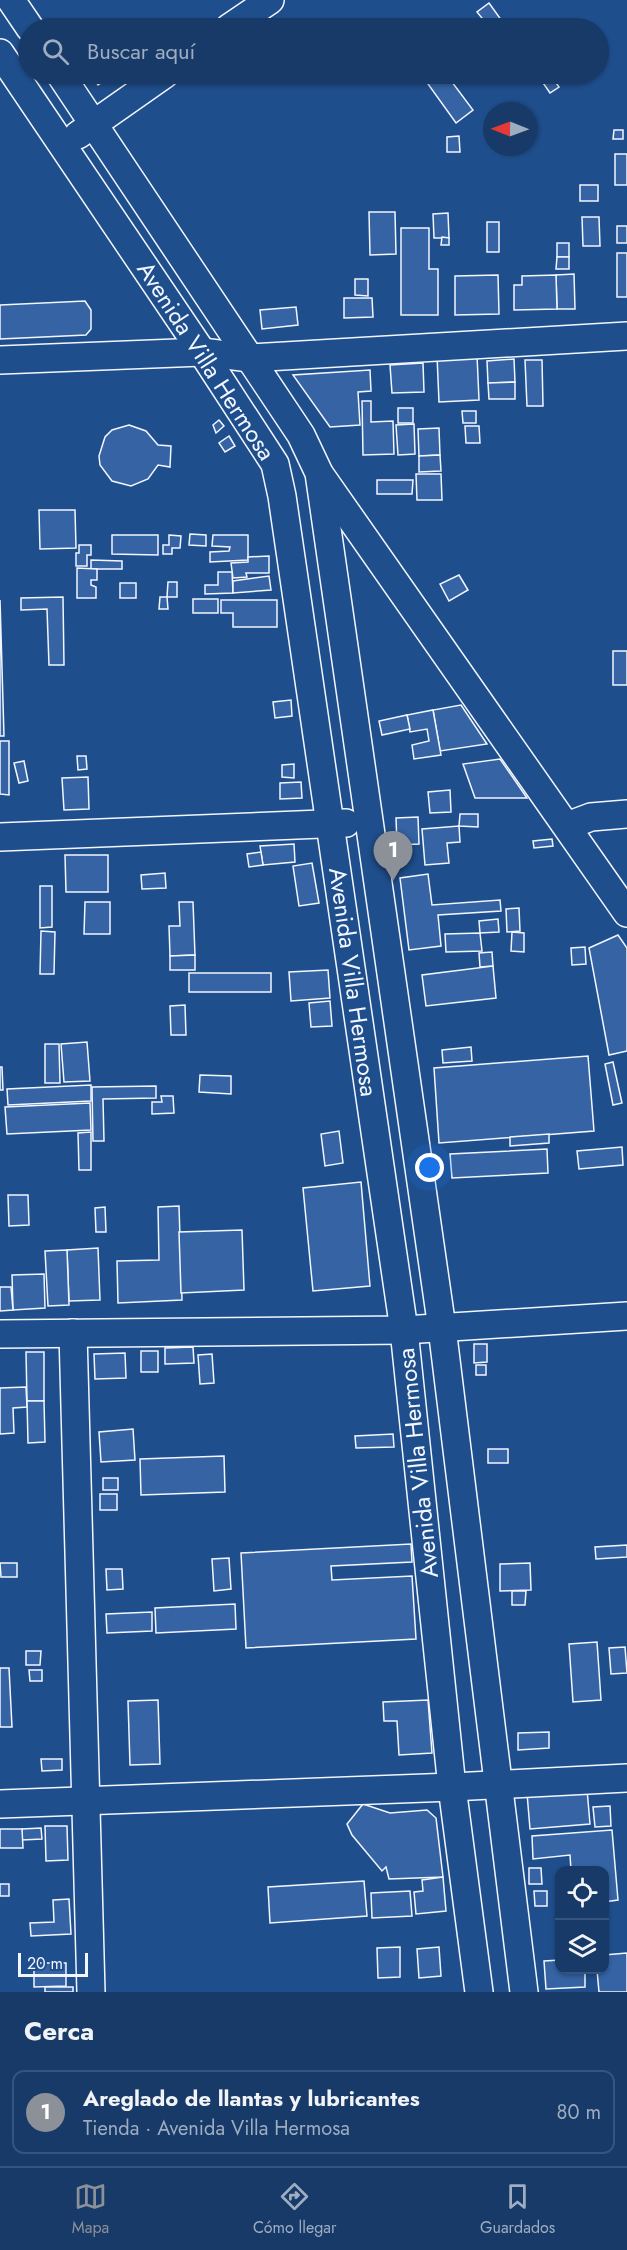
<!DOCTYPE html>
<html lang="es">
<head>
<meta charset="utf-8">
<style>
	:root { --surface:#173a69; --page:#244571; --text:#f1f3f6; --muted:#9eadc0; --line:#36547d; --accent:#8c9099 }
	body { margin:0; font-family:Jost,sans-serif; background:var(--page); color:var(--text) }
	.controls { position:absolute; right:18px; bottom:18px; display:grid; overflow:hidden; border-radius:12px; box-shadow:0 2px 4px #0004 }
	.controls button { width:54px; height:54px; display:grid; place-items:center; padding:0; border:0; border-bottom:2px solid var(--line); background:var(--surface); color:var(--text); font:30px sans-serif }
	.compass { position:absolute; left:483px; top:102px; width:54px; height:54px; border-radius:50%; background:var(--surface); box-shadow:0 2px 4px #0004; rotate:271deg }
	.scale { position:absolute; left:18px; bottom:15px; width:70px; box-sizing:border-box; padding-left:6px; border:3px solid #f2f6ff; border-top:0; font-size:16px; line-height:21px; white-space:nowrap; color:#f2f6ff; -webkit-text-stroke:4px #1f4e8c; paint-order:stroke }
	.you { position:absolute; left:430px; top:1168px; width:21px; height:21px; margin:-15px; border:4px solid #fff; border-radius:50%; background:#1a73e8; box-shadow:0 0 0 9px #1a73e833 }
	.badge { display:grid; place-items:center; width:39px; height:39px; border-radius:50%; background:var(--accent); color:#fff; font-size:20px; font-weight:700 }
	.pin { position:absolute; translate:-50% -50px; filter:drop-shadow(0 2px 3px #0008) }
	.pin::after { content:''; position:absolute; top:32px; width:21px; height:18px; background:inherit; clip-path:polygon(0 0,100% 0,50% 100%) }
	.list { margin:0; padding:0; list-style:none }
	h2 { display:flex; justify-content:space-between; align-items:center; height:78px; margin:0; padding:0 24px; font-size:26px }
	h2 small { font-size:20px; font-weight:400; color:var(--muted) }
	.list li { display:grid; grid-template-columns:39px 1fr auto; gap:18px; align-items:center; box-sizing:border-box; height:84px; margin:0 12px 12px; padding:0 12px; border:2px solid var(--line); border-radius:12px }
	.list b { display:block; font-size:22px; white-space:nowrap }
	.list p { margin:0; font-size:20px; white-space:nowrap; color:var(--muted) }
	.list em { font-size:20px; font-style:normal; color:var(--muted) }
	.icon { flex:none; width:33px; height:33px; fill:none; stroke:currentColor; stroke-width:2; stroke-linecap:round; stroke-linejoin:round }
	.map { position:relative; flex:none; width:627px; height:1992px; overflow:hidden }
	.search { position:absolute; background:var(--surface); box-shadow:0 2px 4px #0004; left:18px; right:18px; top:18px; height:66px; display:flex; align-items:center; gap:15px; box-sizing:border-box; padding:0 21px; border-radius:33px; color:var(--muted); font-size:22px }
	.sheet { height:174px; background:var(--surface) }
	nav { display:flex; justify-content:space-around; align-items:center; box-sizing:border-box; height:84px; border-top:2px solid var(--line); background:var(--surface); font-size:16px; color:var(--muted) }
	nav a { display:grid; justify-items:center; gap:3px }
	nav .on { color:var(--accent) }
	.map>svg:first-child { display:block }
	.building { fill:#3563a3; stroke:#f2f6ff; stroke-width:1.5 }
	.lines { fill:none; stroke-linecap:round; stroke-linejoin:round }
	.minor-casing { stroke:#f2f6ff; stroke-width:30 }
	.minor { stroke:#1f4e8c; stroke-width:27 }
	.labels { text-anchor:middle; stroke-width:4.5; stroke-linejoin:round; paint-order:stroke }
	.street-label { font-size:24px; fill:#f2f6ff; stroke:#1f4e8c }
</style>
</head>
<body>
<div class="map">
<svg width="627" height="1992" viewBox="0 0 627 1992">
	<rect width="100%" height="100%" fill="#1f4e8c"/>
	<g class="building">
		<polygon points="489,3 502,21 492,28 490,28 477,12"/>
		<polygon points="91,74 115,74 98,85"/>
		<polygon points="442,74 446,74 473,110 456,123 428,84"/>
		<polygon points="550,74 559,87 550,93 541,80"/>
		<polygon points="564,74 581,74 569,81"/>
		<polygon points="614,130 623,130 623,139 613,139"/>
		<polygon points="459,136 460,152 447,152 447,137"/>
		<rect x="615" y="154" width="12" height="31"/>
		<rect x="580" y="185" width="18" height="16"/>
		<polygon points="369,212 395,212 396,254 370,255"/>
		<polygon points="448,213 449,238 434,238 433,214"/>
		<polygon points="582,217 599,217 600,246 583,246"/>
		<rect x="487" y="222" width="12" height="30"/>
		<rect x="617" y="226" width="10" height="17"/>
		<polygon points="401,228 429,228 429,269 438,269 438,315 401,315"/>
		<polygon points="442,237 449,238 449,245 441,245"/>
		<rect x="557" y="243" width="12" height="14"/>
		<rect x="617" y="253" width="10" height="44"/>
		<polygon points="557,257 569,257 569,269 556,269"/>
		<polygon points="574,274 575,309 557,309 556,275"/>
		<polygon points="498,275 499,314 455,315 455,276"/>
		<polygon points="556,275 557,309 514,310 514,285 522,285 522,276"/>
		<polygon points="355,279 368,279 368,296 355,295"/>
		<polygon points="344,298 372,298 373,317 344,318"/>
		<polygon points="85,301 91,310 91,329 86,335 0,339 0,305"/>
		<polygon points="296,307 298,325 262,329 260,310"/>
		<polygon points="477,355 479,400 439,402 437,356"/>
		<polygon points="514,359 515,382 488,383 487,361"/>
		<polygon points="525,360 542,360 543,406 527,406"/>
		<polygon points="423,363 424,392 392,393 390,365"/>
		<polygon points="370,370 371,391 358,392 360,425 330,427 293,375"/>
		<polygon points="515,382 515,399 489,399 488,383"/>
		<polygon points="362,401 371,401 371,422 393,421 394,454 363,455"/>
		<rect x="398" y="408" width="15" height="15"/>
		<polygon points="462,411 476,411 476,423 463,423"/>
		<polygon points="219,420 224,426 216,433 213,425"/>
		<polygon points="414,424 415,454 398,455 396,425"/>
		<polygon points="129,425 146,431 158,445 171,446 170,467 158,465 148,479 131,486 112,481 100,465 99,456 105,437 112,430"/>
		<polygon points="465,426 479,426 480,443 466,443"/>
		<polygon points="439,428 440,455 419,456 418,429"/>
		<polygon points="229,436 235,446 225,452 219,443"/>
		<polygon points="440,455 441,471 419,472 419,456"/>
		<polygon points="416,474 441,474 442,500 417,500"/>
		<polygon points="377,480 413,480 412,494 377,494"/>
		<polygon points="39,510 75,510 76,548 40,549"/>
		<polygon points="190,534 206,535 206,546 189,545"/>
		<polygon points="112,535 158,535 158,555 112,554"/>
		<polygon points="169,535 181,536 180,548 172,548 172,554 163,554 163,545 169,545"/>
		<polygon points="213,535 248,535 248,560 210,562 210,552 229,551 230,547 212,546"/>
		<polygon points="79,545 91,545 91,555 87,555 87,566 76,566 76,553 79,553"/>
		<polygon points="269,556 269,573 246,573 247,577 233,578 231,563 248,562 248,557"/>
		<polygon points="91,560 122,561 122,569 91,569"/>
		<polygon points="77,568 97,569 97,580 91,580 91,585 96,587 96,598 77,598"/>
		<polygon points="218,572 232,572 233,593 205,594 205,585 218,585"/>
		<polygon points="459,575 468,590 449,601 440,584"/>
		<polygon points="269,576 271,590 233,593 233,581"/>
		<polygon points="168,582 177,582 177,597 167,597"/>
		<rect x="120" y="583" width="16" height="15"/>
		<polygon points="63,597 64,665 49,665 47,609 21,610 21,598"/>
		<polygon points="160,597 167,597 168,609 159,609"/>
		<rect x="193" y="599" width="25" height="14"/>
		<polygon points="0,600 4,736 0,736"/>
		<polygon points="221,600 277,600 277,627 233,627 233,613 221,613"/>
		<rect x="613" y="651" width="14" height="34"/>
		<polygon points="291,700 292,716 275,718 273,702"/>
		<polygon points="461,705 487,744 440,751 433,710"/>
		<polygon points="433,710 441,755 414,759 412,745 429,741 427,729 410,732 407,715"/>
		<polygon points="407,715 410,729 382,735 379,721"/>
		<polygon points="0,741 9,741 9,795 0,794"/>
		<polygon points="77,756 86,756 87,769 78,770"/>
		<polygon points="500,759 527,798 475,798 463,764"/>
		<polygon points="24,761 28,781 19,783 14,763"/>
		<polygon points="294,764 294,778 282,777 282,765"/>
		<polygon points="88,777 89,809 64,810 62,778"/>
		<polygon points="301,782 302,798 280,799 280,783"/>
		<polygon points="450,790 451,812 430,813 428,792"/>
		<polygon points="460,814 478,814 478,827 459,826"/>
		<polygon points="418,817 419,844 397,845 396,818"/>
		<polygon points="459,826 460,842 447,843 449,863 425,865 422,829"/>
		<polygon points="552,839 553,846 534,848 533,841"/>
		<polygon points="294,844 295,862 263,865 260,846"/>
		<polygon points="261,852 263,865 249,867 247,854"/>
		<polygon points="65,855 108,855 108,892 66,892"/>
		<polygon points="312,863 319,903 299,906 293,866"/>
		<polygon points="165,873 166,888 142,889 141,875"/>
		<polygon points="428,874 432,905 500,900 501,911 438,915 441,946 409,950 400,878"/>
		<polygon points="40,886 52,886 52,927 40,928"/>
		<polygon points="85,902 110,902 110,934 84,934"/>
		<polygon points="179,902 193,902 195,955 170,956 169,926 180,926"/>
		<polygon points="519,908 520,931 507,932 506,909"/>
		<polygon points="498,919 499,932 480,933 479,921"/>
		<polygon points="41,931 55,932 54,974 40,974"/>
		<polygon points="512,932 524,933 524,952 511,951"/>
		<polygon points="480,933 482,951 446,952 445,934"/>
		<polygon points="618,935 627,948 627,1051 609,1055 589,948"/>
		<polygon points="585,947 586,964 572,965 571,948"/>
		<polygon points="492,952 493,966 480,967 479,953"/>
		<polygon points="195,955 195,970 170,970 170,956"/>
		<polygon points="493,966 496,998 426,1006 422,975"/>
		<polygon points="328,970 330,998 291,1001 289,972"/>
		<rect x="189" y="973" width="82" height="19"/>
		<polygon points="330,1001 332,1026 311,1027 309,1003"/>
		<polygon points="185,1005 186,1035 171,1035 170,1006"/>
		<polygon points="87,1042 90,1081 64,1082 61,1044"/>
		<polygon points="45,1044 59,1044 60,1083 45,1083"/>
		<polygon points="471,1047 472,1061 443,1063 442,1050"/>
		<polygon points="588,1056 594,1131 439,1143 434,1068"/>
		<polygon points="613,1062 622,1103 613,1105 605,1064"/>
		<polygon points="0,1067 2,1067 3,1090 0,1090"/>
		<polygon points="200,1075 231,1076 231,1094 199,1092"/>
		<polygon points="91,1085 91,1101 8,1105 7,1089"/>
		<polygon points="156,1086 156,1098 103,1099 104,1141 93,1141 92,1087"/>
		<polygon points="161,1096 173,1096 174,1113 152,1114 152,1102 162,1102"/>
		<polygon points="90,1103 91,1130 7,1134 5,1107"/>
		<polygon points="339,1131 343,1163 325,1166 321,1134"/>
		<polygon points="91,1132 91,1170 79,1170 78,1133"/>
		<polygon points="549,1134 549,1143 510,1146 510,1137"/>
		<polygon points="622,1147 623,1165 579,1169 577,1151"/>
		<polygon points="547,1149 548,1173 452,1178 450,1154"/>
		<polygon points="361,1182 370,1286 313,1291 303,1188"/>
		<polygon points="8,1195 28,1195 29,1225 9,1226"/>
		<polygon points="179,1206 182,1300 118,1303 117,1261 159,1260 158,1207"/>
		<polygon points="105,1207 106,1232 96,1232 95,1208"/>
		<polygon points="242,1230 244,1290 181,1293 179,1232"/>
		<polygon points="98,1248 100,1300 69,1301 67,1250"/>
		<polygon points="67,1250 69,1305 48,1306 45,1251"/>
		<polygon points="44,1274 45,1308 13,1310 12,1275"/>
		<polygon points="0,1287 11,1287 13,1310 0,1311"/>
		<polygon points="474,1344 487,1344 487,1362 474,1363"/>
		<polygon points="193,1347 194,1363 165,1364 165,1348"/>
		<rect x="141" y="1351" width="17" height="21"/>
		<polygon points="26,1352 44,1352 44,1401 27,1401"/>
		<polygon points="125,1353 126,1378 95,1379 94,1354"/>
		<polygon points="212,1354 214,1383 200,1384 198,1355"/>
		<rect x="476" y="1365" width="10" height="10"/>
		<polygon points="26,1387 27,1407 13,1408 14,1433 0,1434 0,1388"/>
		<polygon points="27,1401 44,1401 45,1442 28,1443"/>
		<polygon points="133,1429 135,1460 101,1462 99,1432"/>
		<polygon points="393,1434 394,1447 356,1448 355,1436"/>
		<rect x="488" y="1449" width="20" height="14"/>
		<polygon points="224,1456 225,1492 141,1495 140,1459"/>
		<rect x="103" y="1478" width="15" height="12"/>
		<rect x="100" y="1494" width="17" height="16"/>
		<polygon points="411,1544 412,1562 331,1566 332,1580 412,1576 416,1639 246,1648 241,1553"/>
		<polygon points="627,1545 627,1557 596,1559 595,1547"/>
		<polygon points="229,1558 231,1589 214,1591 212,1559"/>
		<polygon points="0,1563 17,1563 17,1577 1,1577"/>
		<polygon points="530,1563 531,1590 500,1591 500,1564"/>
		<polygon points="106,1569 122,1569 123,1589 107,1590"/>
		<polygon points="512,1591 526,1591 525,1605 512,1605"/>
		<polygon points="235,1604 236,1629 156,1633 155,1608"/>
		<polygon points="152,1612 152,1631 107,1633 106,1614"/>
		<polygon points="597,1642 601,1700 573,1702 569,1644"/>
		<polygon points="625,1647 627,1673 611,1674 609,1648"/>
		<polygon points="26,1651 41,1651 40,1665 26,1665"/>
		<polygon points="0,1668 9,1668 12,1727 0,1727"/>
		<polygon points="29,1670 42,1670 42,1681 30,1681"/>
		<polygon points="158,1700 160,1764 130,1765 128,1701"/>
		<polygon points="428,1700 432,1753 399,1755 397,1721 384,1721 383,1702"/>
		<polygon points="549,1732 549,1748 518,1750 518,1733"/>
		<polygon points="41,1759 62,1759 62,1770 42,1771"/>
		<polygon points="587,1789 590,1824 530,1829 527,1793"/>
		<polygon points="363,1804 390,1813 427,1810 436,1818 443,1877 389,1879 386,1867 382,1871 352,1835 347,1824"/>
		<polygon points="610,1806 611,1826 595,1827 593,1807"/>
		<polygon points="45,1826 67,1826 68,1860 46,1861"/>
		<polygon points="41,1828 42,1839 22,1840 22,1829"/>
		<polygon points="0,1829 22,1829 23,1848 0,1848"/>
		<polygon points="612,1830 618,1900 604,1902 604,1870 571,1870 570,1855 533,1859 532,1836"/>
		<polygon points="529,1868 541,1868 542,1884 529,1884"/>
		<polygon points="443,1877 446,1911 416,1914 414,1892 423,1891 422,1880"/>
		<polygon points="364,1881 367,1916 270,1923 268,1887"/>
		<rect x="0" y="1884" width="9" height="12"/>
		<polygon points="410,1891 412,1916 372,1918 371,1893"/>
		<polygon points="534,1891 547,1891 547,1906 535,1906"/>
		<polygon points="69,1899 71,1934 31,1936 30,1923 54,1922 53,1900"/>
		<polygon points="400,1947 400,1977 378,1978 377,1948"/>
		<polygon points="439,1947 441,1976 419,1978 417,1949"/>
		<polygon points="627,1953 627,1992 599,1992 597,1970 604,1970 604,1955"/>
		<polygon points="560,1960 560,1970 585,1970 585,1987 546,1989 544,1961"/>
		<polygon points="34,1963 66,1963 66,1986 34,1987"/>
		<rect x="45" y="1987" width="28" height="5"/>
	</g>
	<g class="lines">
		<defs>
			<g id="minor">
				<polyline points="11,0 30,28"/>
				<polyline points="229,28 270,0"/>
				<polyline points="0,53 202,352 275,464 282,496 404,1330 452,1787 479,1992"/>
				<polyline points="60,74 301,435 319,473 442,1328 524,1992"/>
				<polyline points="78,135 165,74"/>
				<polyline points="0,360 202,352 250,358 627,336"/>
				<polyline points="321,476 627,913"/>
				<polyline points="567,826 591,817 627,814"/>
				<polyline points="0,837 346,823"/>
				<polyline points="73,1333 91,1992"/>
				<polyline points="0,1334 404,1330 627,1316"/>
				<polyline points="0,1804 452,1787 627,1778"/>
			</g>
		</defs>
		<use href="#minor" class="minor-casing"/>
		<use href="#minor" class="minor"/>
	</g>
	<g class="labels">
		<g class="street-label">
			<text transform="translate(206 361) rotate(57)" y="8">Avenida Villa Hermosa</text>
			<text transform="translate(353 982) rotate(82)" y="8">Avenida Villa Hermosa</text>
			<text transform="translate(418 1463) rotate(-96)" y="8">Avenida Villa Hermosa</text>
		</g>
	</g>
</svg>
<div class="controls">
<button><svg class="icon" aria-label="locate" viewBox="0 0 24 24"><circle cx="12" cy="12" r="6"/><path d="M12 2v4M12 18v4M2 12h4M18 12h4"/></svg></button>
<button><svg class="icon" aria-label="layers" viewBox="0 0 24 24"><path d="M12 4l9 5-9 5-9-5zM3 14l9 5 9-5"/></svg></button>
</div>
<svg class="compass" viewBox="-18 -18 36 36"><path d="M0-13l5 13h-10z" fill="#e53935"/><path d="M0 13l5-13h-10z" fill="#9eadc0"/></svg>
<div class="scale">20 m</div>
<div class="you"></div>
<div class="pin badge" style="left:393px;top:881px">1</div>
<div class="search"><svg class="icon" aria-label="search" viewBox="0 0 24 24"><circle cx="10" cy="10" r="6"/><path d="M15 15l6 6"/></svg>Buscar aquí</div>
</div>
<section class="sheet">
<h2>Cerca<small></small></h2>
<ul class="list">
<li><span class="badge">1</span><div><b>Areglado de llantas y lubricantes</b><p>Tienda · Avenida Villa Hermosa</p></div><em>80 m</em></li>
</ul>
</section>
<nav>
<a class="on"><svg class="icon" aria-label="map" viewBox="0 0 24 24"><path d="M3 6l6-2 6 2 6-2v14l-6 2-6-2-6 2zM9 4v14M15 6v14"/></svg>Mapa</a>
<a><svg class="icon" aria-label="directions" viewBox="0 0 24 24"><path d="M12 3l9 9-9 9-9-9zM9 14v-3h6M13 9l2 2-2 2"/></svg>Cómo llegar</a>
<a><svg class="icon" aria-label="saved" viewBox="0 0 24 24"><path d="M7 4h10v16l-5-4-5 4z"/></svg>Guardados</a>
</nav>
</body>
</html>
